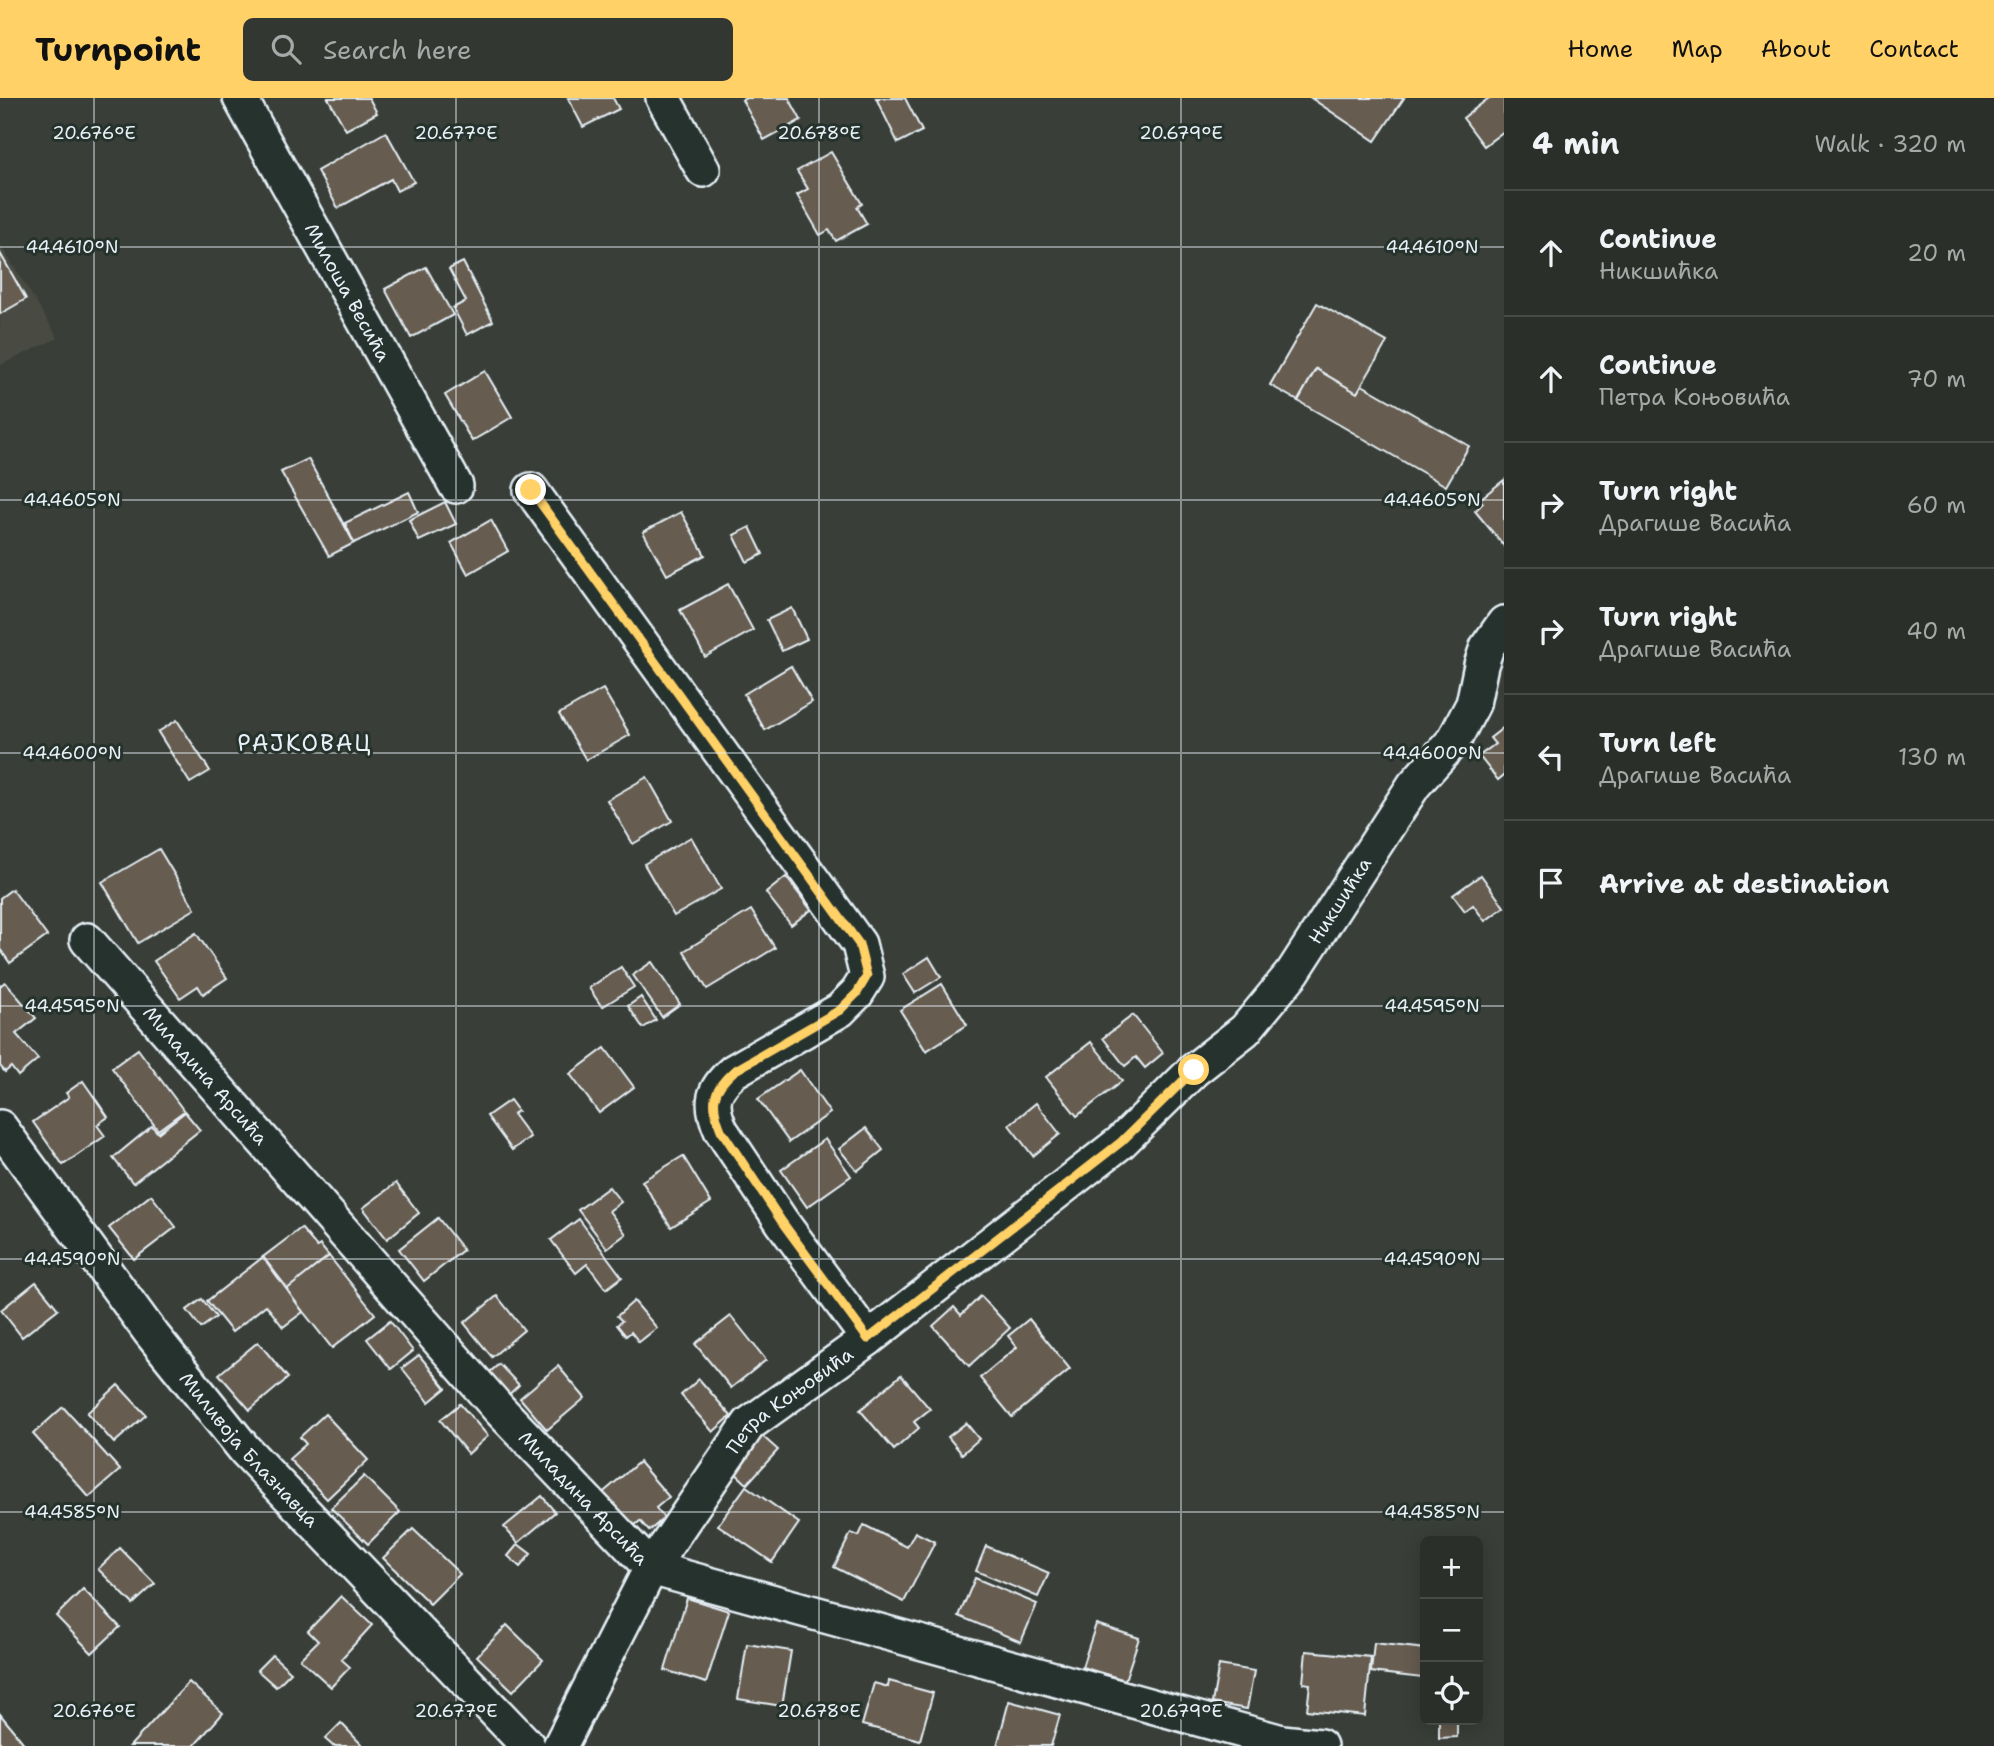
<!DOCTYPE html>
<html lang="en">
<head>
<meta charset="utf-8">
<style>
	:root { --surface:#2b2f2a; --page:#333732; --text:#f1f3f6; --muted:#a6a9a8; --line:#474a47; --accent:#ffd166 }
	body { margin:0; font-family:"Shantell Sans",sans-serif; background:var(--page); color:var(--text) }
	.controls { position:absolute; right:21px; bottom:21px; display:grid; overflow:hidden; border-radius:10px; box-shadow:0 4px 18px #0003 }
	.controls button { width:63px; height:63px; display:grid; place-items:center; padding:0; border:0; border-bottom:2px solid var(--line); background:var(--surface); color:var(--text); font:35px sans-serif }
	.stop { position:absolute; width:21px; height:21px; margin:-16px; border:5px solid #ffd166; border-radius:50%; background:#fff }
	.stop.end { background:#ffd166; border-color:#fff; box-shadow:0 2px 7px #0008 }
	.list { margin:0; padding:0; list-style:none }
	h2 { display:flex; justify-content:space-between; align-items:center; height:91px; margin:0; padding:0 28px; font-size:30px }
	h2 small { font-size:23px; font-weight:400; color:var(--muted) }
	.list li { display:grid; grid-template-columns:46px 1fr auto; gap:21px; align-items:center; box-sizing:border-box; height:126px; padding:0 28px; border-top:2px solid var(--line) }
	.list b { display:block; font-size:26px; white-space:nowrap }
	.list p { margin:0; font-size:23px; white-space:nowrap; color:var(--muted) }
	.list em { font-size:23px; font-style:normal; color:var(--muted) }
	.icon { flex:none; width:38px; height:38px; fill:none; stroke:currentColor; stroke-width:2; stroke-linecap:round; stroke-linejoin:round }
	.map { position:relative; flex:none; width:1504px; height:1648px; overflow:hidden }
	header { display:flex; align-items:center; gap:42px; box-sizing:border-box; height:98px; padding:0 35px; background:var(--accent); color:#111 }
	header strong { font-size:33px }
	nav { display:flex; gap:38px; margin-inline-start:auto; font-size:24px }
	.search { width:490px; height:63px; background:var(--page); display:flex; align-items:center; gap:18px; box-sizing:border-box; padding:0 24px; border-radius:10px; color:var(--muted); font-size:26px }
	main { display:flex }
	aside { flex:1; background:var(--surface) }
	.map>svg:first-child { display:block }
	.built { fill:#494b43 }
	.building { fill:#665c50; stroke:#e8f1f8; stroke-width:2 }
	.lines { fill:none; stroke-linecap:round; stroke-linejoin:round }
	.minor-casing { stroke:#e8f1f8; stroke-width:38 }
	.minor { stroke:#26332d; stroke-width:33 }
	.route { stroke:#ffd166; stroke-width:9 }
	.ticks { fill:none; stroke:#e8f1f8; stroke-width:2; stroke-opacity:0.45 }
	.labels { text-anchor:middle; stroke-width:6; stroke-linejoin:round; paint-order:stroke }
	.street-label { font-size:19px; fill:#e8f1f8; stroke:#26332d }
	.quarter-label { font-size:23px; letter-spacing:2px; fill:#e8f1f8; stroke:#26332d }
	.ticks-label { font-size:18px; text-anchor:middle; fill:#e8f1f8; stroke:#26332d; stroke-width:6; stroke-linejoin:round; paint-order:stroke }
</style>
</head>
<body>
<header>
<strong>Turnpoint</strong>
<div class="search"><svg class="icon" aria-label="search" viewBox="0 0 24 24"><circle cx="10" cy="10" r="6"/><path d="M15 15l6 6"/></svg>Search here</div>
<nav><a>Home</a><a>Map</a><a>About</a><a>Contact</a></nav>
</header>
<main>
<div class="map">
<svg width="1504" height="1648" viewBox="0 0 1504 1648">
	<rect width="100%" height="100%" fill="#393f38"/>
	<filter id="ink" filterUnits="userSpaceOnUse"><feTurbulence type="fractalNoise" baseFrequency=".0143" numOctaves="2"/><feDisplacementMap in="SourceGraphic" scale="14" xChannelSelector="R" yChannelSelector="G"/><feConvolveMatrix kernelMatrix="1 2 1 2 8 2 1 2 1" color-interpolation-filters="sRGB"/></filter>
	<g filter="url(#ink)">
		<polygon class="built" points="0,146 58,240 0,267"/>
		<g class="building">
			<polygon points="328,0 369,0 377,15 346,32"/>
			<polygon points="568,0 613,0 619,11 583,29"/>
			<polygon points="746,0 789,0 801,22 764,42 742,2"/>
			<polygon points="876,0 905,0 922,33 898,45"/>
			<polygon points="1311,0 1404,0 1375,43"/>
			<polygon points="1489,0 1504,0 1504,33 1484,48 1463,20"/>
			<polygon points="386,34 414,84 397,93 391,81 338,110 317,73"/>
			<polygon points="831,54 862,106 857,109 867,126 836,143 829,132 820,137 797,97 808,91 797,73"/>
			<polygon points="0,155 26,201 0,216"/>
			<polygon points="463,164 493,223 467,237 453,210 466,203 449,171"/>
			<polygon points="426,169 453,217 411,240 385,191"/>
			<polygon points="1317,205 1387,244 1357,295 1316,271 1298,303 1270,287"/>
			<polygon points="1316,271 1357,295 1362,287 1469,348 1446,388 1298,303"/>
			<polygon points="485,273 512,319 472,343 445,297"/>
			<polygon points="308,361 354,445 329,458 281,374"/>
			<polygon points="1504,382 1504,448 1475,413 1483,405 1480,401"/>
			<polygon points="409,394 418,414 354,445 345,425"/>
			<polygon points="445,404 456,426 419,443 409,422"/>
			<polygon points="681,414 705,457 667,477 643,434"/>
			<polygon points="491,422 508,453 468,476 451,445"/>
			<polygon points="750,429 763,456 747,464 734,437"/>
			<polygon points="728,486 753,532 705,559 680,512"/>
			<polygon points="792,510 807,541 782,553 767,522"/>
			<polygon points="791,568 812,604 765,632 744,596"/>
			<polygon points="603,591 630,637 586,662 559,616"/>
			<polygon points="177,622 210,673 190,685 158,634"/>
			<polygon points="1504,629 1504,677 1498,682 1479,658 1495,646 1490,640"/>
			<polygon points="647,679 672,723 633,746 607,702"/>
			<polygon points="691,739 721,791 674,818 644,766"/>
			<polygon points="159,751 195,811 138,845 102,784"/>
			<polygon points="1481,777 1504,809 1485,823 1473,807 1465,813 1453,797"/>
			<polygon points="786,779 811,812 791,827 766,795"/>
			<polygon points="12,791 47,838 10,865 0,851 0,800"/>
			<polygon points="751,812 775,850 707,891 684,853"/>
			<polygon points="196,835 227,880 203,896 198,888 180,900 154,863"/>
			<polygon points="929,859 941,879 915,895 903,876"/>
			<polygon points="652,864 680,906 662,919 633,877"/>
			<polygon points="621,869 634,889 602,909 589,890"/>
			<polygon points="5,884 36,920 16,936 38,961 18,978 11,969 5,974 0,968 0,888"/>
			<polygon points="942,886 967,927 926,953 900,912"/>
			<polygon points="641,899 656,922 643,930 628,908"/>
			<polygon points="1133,917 1163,955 1145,970 1136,959 1125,968 1103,940"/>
			<polygon points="1091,944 1122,983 1077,1018 1046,979"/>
			<polygon points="605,950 634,989 599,1015 570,976"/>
			<polygon points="138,951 184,1013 158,1032 112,970"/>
			<polygon points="800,972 830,1015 789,1044 758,1001"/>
			<polygon points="83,983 108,1019 97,1027 105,1038 63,1067 33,1024 69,999 66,995"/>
			<polygon points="510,1002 518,1013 513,1016 530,1039 512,1052 487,1018"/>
			<polygon points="1036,1005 1060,1036 1033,1058 1009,1027"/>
			<polygon points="185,1014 200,1032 133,1085 113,1060 152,1028 158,1035"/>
			<polygon points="866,1030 883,1052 857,1073 839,1051"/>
			<polygon points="825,1041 851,1078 807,1109 781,1072"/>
			<polygon points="683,1058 711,1104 671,1129 642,1083"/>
			<polygon points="396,1085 419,1115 387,1141 363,1110"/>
			<polygon points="609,1089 621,1104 609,1113 626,1136 607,1150 578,1112"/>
			<polygon points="151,1097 176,1129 134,1161 109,1130"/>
			<polygon points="438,1120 463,1152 424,1183 399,1151"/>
			<polygon points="579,1121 622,1179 606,1191 587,1166 576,1175 551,1142"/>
			<polygon points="301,1130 317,1149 320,1147 329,1158 288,1191 263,1159"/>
			<polygon points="329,1158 375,1216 332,1250 286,1192"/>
			<polygon points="263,1159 303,1214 283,1229 266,1207 232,1234 207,1203"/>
			<polygon points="36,1184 58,1211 22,1239 1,1212"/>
			<polygon points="497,1198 524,1232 492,1259 464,1225"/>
			<polygon points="981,1198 1010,1230 969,1268 933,1228 954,1209 961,1217"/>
			<polygon points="202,1201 216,1219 201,1230 187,1212"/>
			<polygon points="634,1203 657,1230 639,1244 631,1234 626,1238 617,1227 622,1223 617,1218"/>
			<polygon points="731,1218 766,1262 731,1290 695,1246"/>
			<polygon points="1029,1221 1070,1271 1012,1319 980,1280 1017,1249 1008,1238"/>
			<polygon points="390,1223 413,1253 391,1271 367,1241"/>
			<polygon points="258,1244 288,1280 250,1312 219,1276"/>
			<polygon points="419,1257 446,1290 429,1304 402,1270"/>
			<polygon points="499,1266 519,1287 500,1305 480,1283"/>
			<polygon points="558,1268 585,1300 547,1332 520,1300"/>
			<polygon points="901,1277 930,1311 914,1324 919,1330 894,1352 860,1312"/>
			<polygon points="699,1281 731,1318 713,1334 681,1297"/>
			<polygon points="118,1287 146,1317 114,1345 87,1315"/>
			<polygon points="460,1306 488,1338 468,1356 440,1322"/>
			<polygon points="63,1309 120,1372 89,1399 33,1336"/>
			<polygon points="325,1316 368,1362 327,1401 289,1361 306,1346 300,1339"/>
			<polygon points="966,1325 979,1341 962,1356 948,1339"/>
			<polygon points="760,1336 778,1352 747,1386 730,1370"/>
			<polygon points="639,1364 669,1399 656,1410 664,1420 649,1433 640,1423 628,1433 599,1398"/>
			<polygon points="364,1378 400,1414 368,1446 331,1410"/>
			<polygon points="746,1388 799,1425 772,1464 718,1427"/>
			<polygon points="542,1398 555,1414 518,1445 504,1429"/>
			<polygon points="864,1427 907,1449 915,1434 935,1444 904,1504 834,1469 851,1435 859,1438"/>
			<polygon points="413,1431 460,1476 430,1506 383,1460"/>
			<polygon points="518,1446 531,1456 520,1469 508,1458"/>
			<polygon points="986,1448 1049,1475 1038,1499 976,1473"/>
			<polygon points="120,1450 155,1486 133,1506 98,1471"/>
			<polygon points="975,1480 1037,1506 1021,1544 959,1518"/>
			<polygon points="83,1491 120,1529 92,1555 56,1518"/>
			<polygon points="341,1498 372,1527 341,1561 350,1569 331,1589 300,1561 318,1543 308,1533"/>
			<polygon points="687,1500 729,1513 706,1585 665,1572"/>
			<polygon points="1096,1526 1139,1540 1125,1582 1082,1569"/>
			<polygon points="507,1527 543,1562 513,1593 477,1558"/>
			<polygon points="1374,1545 1425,1551 1422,1580 1371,1574"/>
			<polygon points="747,1546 791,1553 782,1608 738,1601"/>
			<polygon points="1306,1553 1371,1559 1365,1618 1307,1612 1310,1586 1303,1585"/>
			<polygon points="272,1557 291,1574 276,1589 257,1572"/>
			<polygon points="1219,1567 1254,1573 1247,1611 1212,1605"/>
			<polygon points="889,1583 933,1595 920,1642 862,1627 874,1585 888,1589"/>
			<polygon points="189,1584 223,1615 194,1648 130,1648"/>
			<polygon points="1009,1603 1060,1617 1051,1648 997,1648"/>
			<polygon points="0,1616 26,1648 0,1648"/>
			<polygon points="1439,1622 1457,1622 1457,1639 1439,1640"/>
			<polygon points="341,1625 363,1648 333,1648 325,1641"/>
		</g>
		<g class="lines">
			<defs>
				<g id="minor">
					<path id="s1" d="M240,0L456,388"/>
					<polyline points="663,0 703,72"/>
					<path d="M531,392L859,846L867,879L857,895L840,912L734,973C712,992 709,1005 721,1032L782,1124L868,1241"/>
					<path id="s2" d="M87,842L499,1311L651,1470L1282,1644L1320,1648"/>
					<path id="s3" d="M0,1029L150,1234L245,1352L528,1648"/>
					<path id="s4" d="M560,1648L651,1470L749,1326L868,1241L1121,1044L1194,972L1245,932L1293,874L1414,687L1454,642L1473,606L1481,567L1487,549L1504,525"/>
				</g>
			</defs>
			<use href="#minor" class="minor-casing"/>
			<use href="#minor" class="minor"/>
		</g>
	</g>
	<g class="lines" filter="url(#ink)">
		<path class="route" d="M531,392L859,846L867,878L857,895L840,912L734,973C712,992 710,1005 721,1032L782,1124L868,1241L1121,1044L1194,972"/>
	</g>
	<path class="ticks" d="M94,0V1648M456,0V1648M819,0V1648M1181,0V1648M0,149H1504M0,402H1504M0,655H1504M0,908H1504M0,1161H1504M0,1414H1504"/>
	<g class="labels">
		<g class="street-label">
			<text dy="7" stroke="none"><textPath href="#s1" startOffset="222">Милоша Весића</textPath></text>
			<text dy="7" stroke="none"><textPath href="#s4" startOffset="1169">Никшићка</textPath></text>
			<text dy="7" stroke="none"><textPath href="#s2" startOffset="180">Миладина Арсића</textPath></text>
			<text dy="7" stroke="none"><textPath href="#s4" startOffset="420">Петра Коњовића</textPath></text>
			<text dy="7" stroke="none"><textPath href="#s3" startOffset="408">Миливоја Блазнавца</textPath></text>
			<text dy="7" stroke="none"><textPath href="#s2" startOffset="747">Миладина Арсића</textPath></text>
		</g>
		<g class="quarter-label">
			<text x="305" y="653">РАЈКОВАЦ</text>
		</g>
	</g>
	<g class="ticks-label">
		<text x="94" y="41">20.676°E</text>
		<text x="456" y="41">20.677°E</text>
		<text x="819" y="41">20.678°E</text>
		<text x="1181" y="41">20.679°E</text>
		<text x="72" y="155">44.4610°N</text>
		<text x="1432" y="155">44.4610°N</text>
		<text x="72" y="408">44.4605°N</text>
		<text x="1432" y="408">44.4605°N</text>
		<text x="72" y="661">44.4600°N</text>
		<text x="1432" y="661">44.4600°N</text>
		<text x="72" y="914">44.4595°N</text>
		<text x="1432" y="914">44.4595°N</text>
		<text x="72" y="1167">44.4590°N</text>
		<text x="1432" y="1167">44.4590°N</text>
		<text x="72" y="1420">44.4585°N</text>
		<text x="1432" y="1420">44.4585°N</text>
		<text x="94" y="1619">20.676°E</text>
		<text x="456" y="1619">20.677°E</text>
		<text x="819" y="1619">20.678°E</text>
		<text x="1181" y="1619">20.679°E</text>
	</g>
</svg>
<div class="controls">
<button>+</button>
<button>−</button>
<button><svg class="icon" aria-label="locate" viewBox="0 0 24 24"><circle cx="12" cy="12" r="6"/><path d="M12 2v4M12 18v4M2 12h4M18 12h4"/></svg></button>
</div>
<div class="stop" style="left:1194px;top:972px"></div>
<div class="stop end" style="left:531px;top:392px"></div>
</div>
<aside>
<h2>4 min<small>Walk · 320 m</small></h2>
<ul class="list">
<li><svg class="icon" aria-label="ahead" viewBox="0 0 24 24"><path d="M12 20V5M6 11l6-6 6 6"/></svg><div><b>Continue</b><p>Никшићка</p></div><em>20 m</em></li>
<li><svg class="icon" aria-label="ahead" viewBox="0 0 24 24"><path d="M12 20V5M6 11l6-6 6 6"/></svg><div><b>Continue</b><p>Петра Коњовића</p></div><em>70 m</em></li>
<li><svg class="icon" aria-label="right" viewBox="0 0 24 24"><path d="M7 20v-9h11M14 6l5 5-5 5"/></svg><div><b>Turn right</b><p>Драгише Васића</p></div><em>60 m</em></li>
<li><svg class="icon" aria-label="right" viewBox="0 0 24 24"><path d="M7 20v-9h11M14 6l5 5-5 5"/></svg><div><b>Turn right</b><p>Драгише Васића</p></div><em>40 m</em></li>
<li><svg class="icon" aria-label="left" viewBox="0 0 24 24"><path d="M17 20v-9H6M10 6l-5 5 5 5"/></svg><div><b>Turn left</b><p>Драгише Васића</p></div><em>130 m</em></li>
<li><svg class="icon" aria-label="arrive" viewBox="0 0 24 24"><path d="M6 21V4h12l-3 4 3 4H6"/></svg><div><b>Arrive at destination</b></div></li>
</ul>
</aside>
</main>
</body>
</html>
